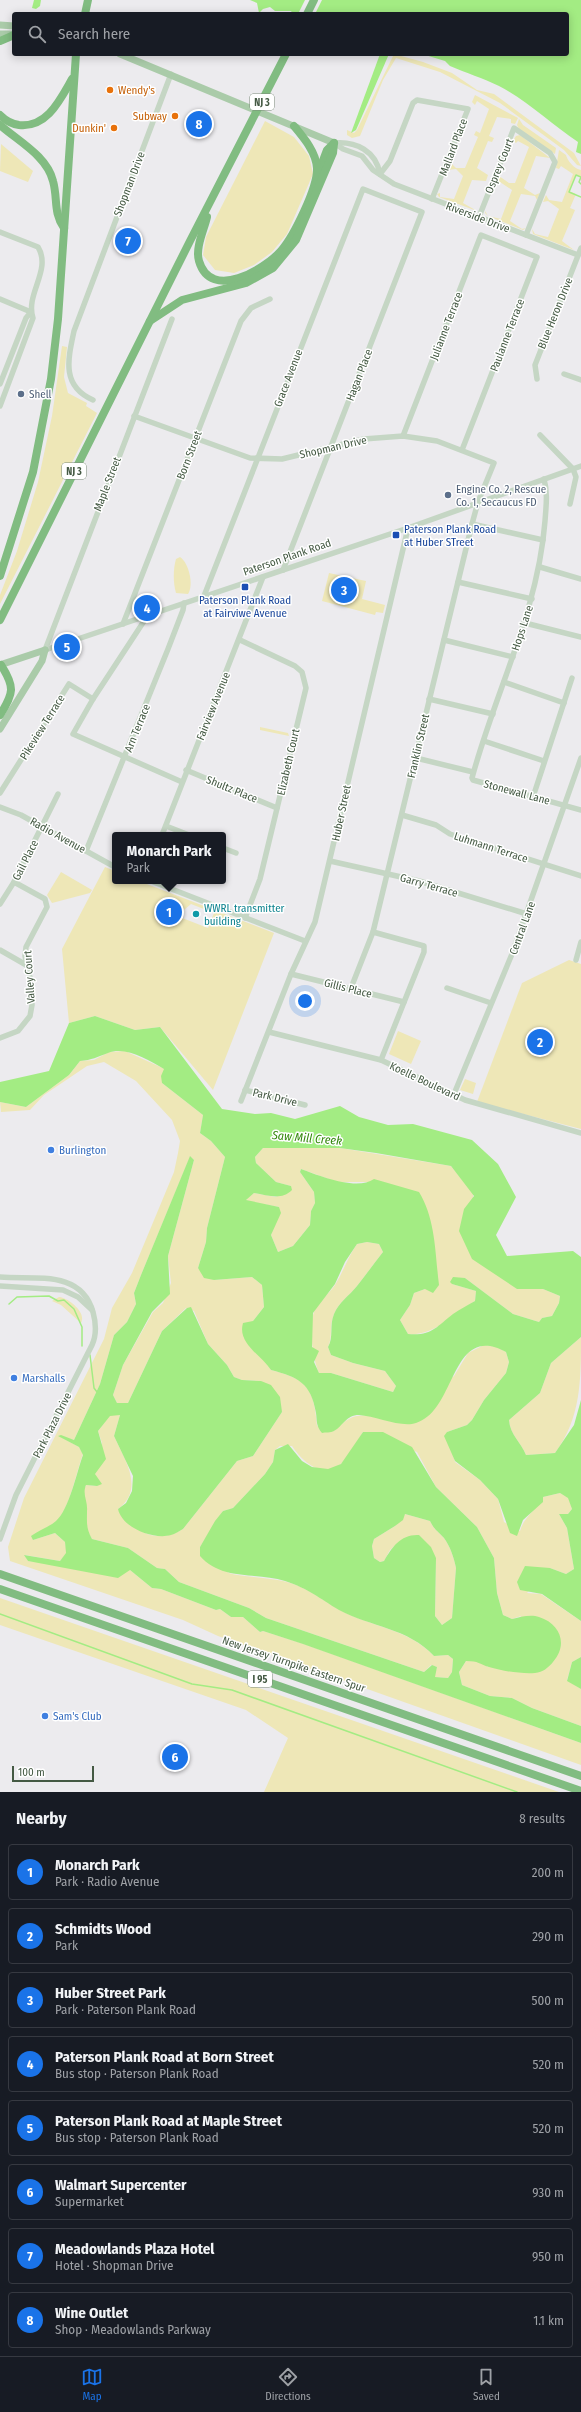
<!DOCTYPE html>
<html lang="en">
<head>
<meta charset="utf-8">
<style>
	:root { --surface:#171b24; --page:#20242c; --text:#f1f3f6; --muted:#9ea1a6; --line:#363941; --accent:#1a73e8 }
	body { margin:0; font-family:"Fira Sans Condensed",sans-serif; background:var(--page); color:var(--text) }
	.scale { position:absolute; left:12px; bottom:10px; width:82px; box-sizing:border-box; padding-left:4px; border:2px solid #445943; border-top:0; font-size:11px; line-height:14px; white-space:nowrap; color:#445943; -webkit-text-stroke:3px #fff; paint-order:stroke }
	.you { position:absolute; left:305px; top:1001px; width:14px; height:14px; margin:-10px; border:3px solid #fff; border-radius:50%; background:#1a73e8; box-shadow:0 0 0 6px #1a73e833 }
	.badge { display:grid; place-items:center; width:26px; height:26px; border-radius:50%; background:var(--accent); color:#fff; font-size:13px; font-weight:700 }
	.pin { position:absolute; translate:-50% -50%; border:2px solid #fff; box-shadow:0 1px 4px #0006 }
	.popup { position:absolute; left:112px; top:832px; width:114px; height:52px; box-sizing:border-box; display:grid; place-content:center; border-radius:4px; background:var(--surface); filter:drop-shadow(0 1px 3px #0005); font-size:13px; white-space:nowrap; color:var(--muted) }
	.popup b { font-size:15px; color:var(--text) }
	.popup::after { content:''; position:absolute; left:50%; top:100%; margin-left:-8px; border:8px solid transparent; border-top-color:var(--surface) }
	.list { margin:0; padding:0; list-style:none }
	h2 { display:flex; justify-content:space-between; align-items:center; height:52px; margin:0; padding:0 16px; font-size:17px }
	h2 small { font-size:13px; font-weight:400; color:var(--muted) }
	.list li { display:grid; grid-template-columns:26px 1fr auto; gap:12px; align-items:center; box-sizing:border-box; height:56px; margin:0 8px 8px; padding:0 8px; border:1px solid var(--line); border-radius:4px }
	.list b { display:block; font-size:15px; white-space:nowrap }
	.list p { margin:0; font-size:13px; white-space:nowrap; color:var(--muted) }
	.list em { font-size:13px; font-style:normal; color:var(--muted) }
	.icon { flex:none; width:22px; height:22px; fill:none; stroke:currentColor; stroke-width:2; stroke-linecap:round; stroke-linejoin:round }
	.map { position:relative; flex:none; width:581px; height:1792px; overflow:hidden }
	.search { position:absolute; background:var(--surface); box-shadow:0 2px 10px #0003; left:12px; right:12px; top:12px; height:44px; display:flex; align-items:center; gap:10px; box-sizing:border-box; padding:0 14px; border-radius:4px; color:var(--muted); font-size:15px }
	.sheet { height:564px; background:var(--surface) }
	nav { display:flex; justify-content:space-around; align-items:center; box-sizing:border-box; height:56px; border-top:1px solid var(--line); background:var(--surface); font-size:11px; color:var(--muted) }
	nav a { display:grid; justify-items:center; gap:2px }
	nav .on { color:var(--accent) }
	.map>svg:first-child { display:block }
	.green { fill:#eee7b7; fill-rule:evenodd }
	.water { fill:#a3ec83; fill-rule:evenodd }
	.pier { fill:#ecebee }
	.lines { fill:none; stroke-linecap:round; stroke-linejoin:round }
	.stream { stroke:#a3ec83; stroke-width:1.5 }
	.minor { stroke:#c5d6c4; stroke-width:5.5 }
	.major { stroke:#aacba9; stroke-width:7 }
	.highway { stroke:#81bc81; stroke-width:8 }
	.food-dot { fill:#e8710a; stroke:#fff; stroke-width:1.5 }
	.service-dot { fill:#5c6f8a; stroke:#fff; stroke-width:1.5 }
	.transit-dot { fill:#1a4fb4; stroke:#fff; stroke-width:1.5 }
	.culture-dot { fill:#0f9aa8; stroke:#fff; stroke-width:1.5 }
	.shop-dot { fill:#3f7fe0; stroke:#fff; stroke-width:1.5 }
	.labels { text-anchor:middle; stroke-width:3; stroke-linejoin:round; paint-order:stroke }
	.shield { fill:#fff; stroke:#7c8b7b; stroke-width:1 }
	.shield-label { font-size:10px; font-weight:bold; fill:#445943 }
	.food-label { font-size:11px; fill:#c56008; stroke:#fff; text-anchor:end }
	.street-label { font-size:11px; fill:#445943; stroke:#fff }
	.service-label { font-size:11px; fill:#4e5e75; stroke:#fff; text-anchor:start }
	.transit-label { font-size:11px; fill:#164399; stroke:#fff; text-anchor:start }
	.culture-label { font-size:11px; fill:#0d838f; stroke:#fff; text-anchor:start }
	.shop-label { font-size:11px; fill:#366cbe; stroke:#fff; text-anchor:start }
	.water-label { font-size:12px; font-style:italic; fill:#32870b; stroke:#fff }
</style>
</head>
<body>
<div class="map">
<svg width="581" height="1792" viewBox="0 0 581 1792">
	<rect width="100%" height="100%" fill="#ecebee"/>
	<g class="green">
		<polygon points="394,54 423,62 452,73 477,90 494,94 574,153 581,166 577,165 564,150 500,103 440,72 396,58 383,80 360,136 352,138 347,135 347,130 354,133 357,130"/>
		<polygon points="475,95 518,118 515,124 511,123 511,119 497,117 489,136 494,138 492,142 488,141 477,168 488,175 486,181 472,180 463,203 477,211 439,197 437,194 440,193 440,197 454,199 463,176 456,169 447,170 450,162 456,168 465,168 478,137 474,135 476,131 480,133 489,109 477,101 475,105 472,102"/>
		<polygon points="519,119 523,125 556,148 555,154 519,129 517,125"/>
		<polygon points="265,121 294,137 309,156 313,174 287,234 272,252 254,265 234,273 215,270 203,255 206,237"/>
		<polygon points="520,135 550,158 536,156 524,188 535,195 540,193 537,200 535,196 521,194 510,221 522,229 526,228 523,230 488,216 485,213 485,211 488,216 501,219 512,190 500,182 496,184 499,176 509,183 515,183 529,147 518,141 516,143 513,141 516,136"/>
		<polygon points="1,144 33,171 28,182 0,171"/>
		<path d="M559,150L566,155C567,160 574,169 581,170V182V177L576,175L569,191L576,194L570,208L575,210L562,241L574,250L533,234L532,229L535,234L548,237L559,209L548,201L543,202L546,195L549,200L562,202L573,174L561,166L559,169L556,168Z"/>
		<polygon points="62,346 67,347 64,377 68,393 87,403 86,406 97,413 0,604 0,595 17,551 38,482 52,416"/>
		<path d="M180,557C189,563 194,585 188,594L176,593C173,583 173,569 176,559Z"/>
		<polygon points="329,573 366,581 362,599 385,605 383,613 376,612 375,615 322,601"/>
		<polygon points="260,727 288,733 289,736 260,730"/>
		<path d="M105,867L115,871V881H139L274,933L213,1090L160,1027L135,1030L95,1016L69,1023L62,949ZM191,904L214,913L208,928L177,916Z"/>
		<polygon points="61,872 92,890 90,893 52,903 47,895"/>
		<polygon points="569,960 581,964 581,1129 477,1102 522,983"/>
		<polygon points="398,1031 421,1041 411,1064 389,1054"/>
		<path d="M125,1051L165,1069L162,1083L203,1115L200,1133L211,1141L225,1157L207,1228L206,1242L198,1268L214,1280L252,1277L262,1285L264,1307L253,1321L252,1349L263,1358L271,1370C307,1379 314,1388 317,1426L334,1431C354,1411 361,1414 389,1420L454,1376L468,1353L484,1345L495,1346L506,1352L509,1362L506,1373L484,1400L472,1420L467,1425L447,1432L455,1462L480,1480L498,1499L504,1522L520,1531C524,1517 536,1510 543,1497L560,1493L569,1498L572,1509L568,1514H559L567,1528L574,1569L566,1574L550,1568L527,1593L541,1594L581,1621V1657L572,1662L567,1680L581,1689V1726L532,1708L512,1698L490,1696L462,1685L459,1672L466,1661H480L488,1667L521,1616L512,1619L503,1615L497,1593L494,1558L477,1527L436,1487L417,1452L363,1432C357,1442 350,1456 341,1464C322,1480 302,1461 292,1446H280L275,1450L273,1462L265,1474L233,1508L223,1511L200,1547C209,1555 219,1568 229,1573C236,1576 272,1578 283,1581C306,1586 320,1599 340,1610C371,1627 409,1629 434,1656L448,1655L453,1659L452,1672L448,1678L434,1677L437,1667L431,1665L424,1672L266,1618L249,1608L179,1582L165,1569L157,1568L128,1548L92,1539L86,1529L87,1511L83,1492L86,1485L97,1486L95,1474L102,1443L98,1431L110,1415H120L114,1436C125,1460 145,1489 118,1509C135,1532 155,1545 183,1529L237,1461L253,1456L282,1412L261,1381L242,1380L234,1377L227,1365L208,1344L194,1311L186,1308L162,1331L128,1403H117L113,1395L123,1365L153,1312L163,1303L171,1283L168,1256L194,1160L190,1157L141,1275L134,1293L136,1304L127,1322L114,1335L100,1384L74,1440L59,1436L79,1447L83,1454C76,1473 70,1507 57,1521C48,1529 42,1527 33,1540L55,1533L65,1542L67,1553L60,1561L25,1555L28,1561L130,1570L152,1588L161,1589L216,1610L220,1609L231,1617H243L260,1632L263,1631L304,1644L581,1743V1765L218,1636L183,1620L10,1561L8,1547L24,1498L104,1339L112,1308L132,1273L174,1172L178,1153L180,1141L172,1120L136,1081L104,1062L87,1066L44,1095L30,1110L1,1112L0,1102L26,1107L69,1075L80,1061L94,1060L109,1052Z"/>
		<polygon points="465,1079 476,1083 473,1094 460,1090"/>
		<path d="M263,1148H340L451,1166L473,1193V1198L517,1289H543L560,1296L559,1303L552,1316L542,1318L539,1322L513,1314L465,1278L452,1284L476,1291L475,1301C453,1314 435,1336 408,1334L400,1320L410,1305L414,1293L425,1289L370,1182H337L301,1169L300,1172L314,1192L315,1203L311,1211L310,1225L293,1246L278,1252L271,1235L279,1207L246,1201L247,1198L254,1193L276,1197L291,1186L276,1182L256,1163L255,1157Z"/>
		<path d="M367,1242L379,1244L383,1252C374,1263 366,1275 357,1286C349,1296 339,1302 334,1314C329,1326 333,1337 328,1347L331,1355L353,1363L385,1371L396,1386L393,1392L331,1373H319C313,1360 308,1326 314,1312C318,1302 329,1294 335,1285C343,1272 348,1257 357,1244Z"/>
		<path d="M59,1297C69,1298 87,1313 81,1323L61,1305L52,1301Z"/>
		<path d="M581,1337C581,1380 581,1418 555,1453L526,1455C521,1442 510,1435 509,1420L540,1393L551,1363Z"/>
		<path d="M405,1514L430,1521C435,1531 438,1531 444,1538C450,1546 454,1558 456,1568L452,1618L442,1625L435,1616L436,1558L399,1542L390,1550L384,1561L380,1562L374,1558L372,1546L374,1539L395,1526Z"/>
		<polygon points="0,1598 559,1792 264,1792 288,1738 246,1710 0,1625"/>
	</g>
	<g class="water">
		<polygon points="34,0 41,0 40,6 36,9 32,8"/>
		<path d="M250,0H581V154L576,152L578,142C551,124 528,101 499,86C483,78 466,73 450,66L445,61L422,54H567V14H293L291,11H275L270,7L263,9L259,13L257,3Z"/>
		<polygon points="380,54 389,54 356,130 351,133"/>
		<path d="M95,1016L135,1030L160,1027L222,1109L255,1114L271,1113L295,1119L340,1106L359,1117L388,1125L413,1124L472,1140L498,1164L516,1197L496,1235L507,1256L573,1251L581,1257V1337L551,1363L540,1393L509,1420C510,1435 521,1442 526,1455L555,1453L574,1425L581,1400V1621L542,1594L520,1590L517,1582L525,1566L550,1568L566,1574L574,1569L567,1528L559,1514H568L572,1509L568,1498L560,1493L543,1497V1502L523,1520L517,1536L510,1533L498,1499L480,1480L455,1461L444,1436L447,1432L467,1425L472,1420L484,1400L506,1373L509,1362L506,1352C450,1322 457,1411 416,1423C401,1428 376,1416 359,1415C346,1415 343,1426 334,1431C331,1433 325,1432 322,1433C316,1426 317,1421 316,1413C311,1383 298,1377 271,1370C261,1355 237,1343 243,1323L253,1321L264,1307L262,1285L252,1277L214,1280L204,1278L198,1268L206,1242L207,1228L225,1157L211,1141L200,1133L203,1115L162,1083L161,1076L164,1069C148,1060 126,1046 108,1053C97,1057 92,1060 80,1061L69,1075L26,1107L0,1102V1082L49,1071L69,1023ZM263,1148H340L376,1153L451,1166L474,1196L464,1209L459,1231L472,1259L517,1289H543L560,1296L559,1303L552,1316L542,1318L539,1322L513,1314L465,1278L453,1277L450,1282L452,1284L476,1291L475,1301C468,1305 460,1309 453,1314C436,1327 432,1336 408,1334L400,1320L410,1305L414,1293L425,1289L433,1293L439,1285C435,1254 436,1220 419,1192L374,1179C357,1191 320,1176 301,1169L300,1172L314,1192L315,1203L311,1211L310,1225L293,1246L278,1252L271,1235L281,1213L279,1207L246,1200L254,1193C268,1195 281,1201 292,1190L291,1186L276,1182L256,1163L255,1157ZM367,1242L379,1244L383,1252C374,1263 366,1275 357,1286C349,1296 339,1302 334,1314C329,1326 334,1337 328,1347L331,1355L353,1363L385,1371L396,1386L393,1392L331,1373H319L314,1362L319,1351L312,1347L313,1313L335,1284L345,1262L357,1244Z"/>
		<path d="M190,1156L194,1160L168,1256L170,1294L152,1312L123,1365L113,1395L117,1403H128L162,1331L187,1308L191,1307L208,1344L227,1365L234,1377L242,1380L261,1381L271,1385L280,1397L282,1412L253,1456L237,1461L183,1529C179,1531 175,1534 171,1535C154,1540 122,1528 118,1509L126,1503L132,1491L133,1476L114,1436L120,1415L110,1416L98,1431L106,1459L95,1474L102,1484L97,1486L86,1485C82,1495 88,1501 87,1511C87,1523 86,1528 92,1539L128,1548L157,1568L165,1569L179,1582L249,1608L266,1618L424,1672L432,1665L437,1667L435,1677L448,1678L452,1672L453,1659L448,1655L434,1656C408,1628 371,1627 339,1610C319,1598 309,1589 285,1581C256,1572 222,1581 200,1556V1547L215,1521L223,1511L233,1508L265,1474L273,1462L275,1450L288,1444L302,1461L312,1467L328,1469L341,1464L363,1432H383L412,1447L436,1487L477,1527L494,1558L497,1593L503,1615L512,1619C520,1617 531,1614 539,1617C561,1624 568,1645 553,1662C548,1668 543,1672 535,1673C521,1674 502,1671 489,1667C479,1664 479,1661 466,1661L459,1672L462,1685L490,1696L512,1698L532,1708L581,1726V1743L303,1644L263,1631L260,1632L243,1617H231L220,1609L216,1610L161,1589L152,1588L130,1570L118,1578L28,1561L24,1555L60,1561L66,1553L65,1542L55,1533L33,1540L31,1536C39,1530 49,1527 56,1521C69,1510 77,1471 83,1455L79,1447L58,1436L61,1435L74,1440L100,1384L114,1335L127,1322L136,1304L134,1293L141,1275ZM405,1514L430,1521C435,1531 438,1531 444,1538C450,1546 454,1558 456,1568L452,1618L442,1625L435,1616L436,1558L431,1547L419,1535C401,1534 392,1547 384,1561L380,1562L374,1558L372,1546L374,1539L395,1526L403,1520Z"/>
		<polygon points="581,1657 581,1689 567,1681 572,1662"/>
	</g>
	<polygon class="pier" points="305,0 322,0 315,14 298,14"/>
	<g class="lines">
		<g class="stream">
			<polyline points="581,184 579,182 581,177 576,175 569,192 581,197"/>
			<polyline points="9,1304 17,1297 49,1296 58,1301 64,1300 74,1309 82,1327 82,1346"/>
			<polyline points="90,1355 94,1388 97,1392"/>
			<polyline points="0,1614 192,1684 232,1690 517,1792"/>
		</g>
		<g class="minor">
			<polyline points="334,143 343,149 362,156 373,170 394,184 578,255"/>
			<path d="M334,143C356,141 376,151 380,174"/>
			<polyline points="380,174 390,161 413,103 417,100 468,109 432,199"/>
			<polyline points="479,217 514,128 550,153 555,162 526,235"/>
			<path d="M0,232L38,247C52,270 25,294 33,318L0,406"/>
			<polyline points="0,299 31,312"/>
			<polyline points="564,374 581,380"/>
			<polyline points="537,379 535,365 581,248"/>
			<polyline points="0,384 26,318 31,312"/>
			<path d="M93,400C61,386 68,359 74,331L171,74"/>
			<polyline points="134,416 250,458 282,459 364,439 403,436 437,441 494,463 478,502 472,524 373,932 351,988"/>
			<polyline points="540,435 573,469 576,477 570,504"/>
			<polyline points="403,436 481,235 537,257 462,450"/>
			<path d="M544,479C548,493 546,507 545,521C538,612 495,692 472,778L473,780L581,810"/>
			<polyline points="472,524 543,540"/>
			<polyline points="540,567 581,579"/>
			<polyline points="458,582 532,599"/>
			<polyline points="204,596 363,189 422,212 283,570"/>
			<polyline points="148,615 93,699 73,734 182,782"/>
			<polyline points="525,623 581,637"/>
			<polyline points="123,624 241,321 251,308 270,299"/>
			<polyline points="240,640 295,666 302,672 306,688 260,879 245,918"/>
			<polyline points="444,640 513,657"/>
			<polyline points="45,650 408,528 581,466"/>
			<polyline points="45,650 172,319"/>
			<polyline points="504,682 564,703"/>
			<polyline points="429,699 493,714"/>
			<polyline points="484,741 544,761"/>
			<polyline points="416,758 473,772"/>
			<polyline points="186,770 277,808"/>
			<polyline points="0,793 69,684 93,699"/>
			<polyline points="533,797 572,678"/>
			<polyline points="0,807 21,815 115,867"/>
			<polyline points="402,815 436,825 450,834 581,876"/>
			<polyline points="166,826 189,835"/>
			<polyline points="162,835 263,577"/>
			<polyline points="223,848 236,853"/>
			<polyline points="86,851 168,649 183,610 184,603"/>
			<polyline points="330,861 419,881 527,914"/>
			<polyline points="151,881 305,941"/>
			<polyline points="0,904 14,882 58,794"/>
			<polyline points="373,932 424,946 424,952 381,1060"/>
			<polyline points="0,950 28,966"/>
			<polyline points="576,960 581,942"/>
			<polyline points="291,974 404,1002"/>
			<polyline points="447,988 491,1003"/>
			<polyline points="269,1032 381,1060 465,1100 581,1133"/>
			<polyline points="0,1038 18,1031 30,1016 32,1005 31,982 25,956 26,947 47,907 45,899 14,882"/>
			<polyline points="245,1090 305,1105"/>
			<polyline points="454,1094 512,954 581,758"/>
			<polyline points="241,1101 291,974 315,922 408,528"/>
			<path d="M0,1277C34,1280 81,1269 93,1312C96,1323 97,1334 92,1345L16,1495L0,1539"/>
			<polyline points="0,1286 63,1290 78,1297 92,1310"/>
		</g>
		<g class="major">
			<polyline points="0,25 14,26"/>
			<polyline points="0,34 14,34"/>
			<polyline points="120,54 334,143"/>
			<polyline points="0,665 45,650"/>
			<polyline points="0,729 42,661 45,650"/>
		</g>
		<g class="highway">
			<polyline points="85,14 88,0"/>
			<polyline points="307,14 314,0"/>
			<polyline points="0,41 14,35"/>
			<path d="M0,115C5,120 12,124 19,125C47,128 60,100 72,79"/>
			<path d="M0,125C18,141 47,156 53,181C58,199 53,212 64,228"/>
			<polyline points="318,174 327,150 334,143"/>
			<path d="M207,217C204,230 195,248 199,261C211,302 265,269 281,251C294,236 318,187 317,168C316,152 304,138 294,126"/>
			<polyline points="150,321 182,300 246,283 273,268 296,240 333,153 334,143"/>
			<polyline points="0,576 33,472 51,379 58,319 76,54"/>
			<polyline points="0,620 190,241 286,54"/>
			<path d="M0,715C14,693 15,687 1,665"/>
			<polyline points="0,1574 581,1776"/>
			<polyline points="0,1589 581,1791"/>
		</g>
	</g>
	<g class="food-dot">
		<circle cx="110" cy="90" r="4"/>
		<circle cx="175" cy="116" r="4"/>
		<circle cx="114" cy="128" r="4"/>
	</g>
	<g class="service-dot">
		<circle cx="21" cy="394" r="4"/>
		<circle cx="448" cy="495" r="4"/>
	</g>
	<g class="transit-dot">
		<rect x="392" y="531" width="8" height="8" rx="2"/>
		<rect x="241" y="583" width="8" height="8" rx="2"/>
	</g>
	<circle class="culture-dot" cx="196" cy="914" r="4"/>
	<g class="shop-dot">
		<circle cx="51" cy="1150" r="4"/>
		<circle cx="14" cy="1378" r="4"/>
		<circle cx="45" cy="1716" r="4"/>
	</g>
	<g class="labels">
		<g class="shield">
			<rect x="250" y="94" width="24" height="16" rx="3"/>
			<rect x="62" y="463" width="24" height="16" rx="3"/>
			<rect x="248" y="1671" width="24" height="16" rx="3"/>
		</g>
		<g class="shield-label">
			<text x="262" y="106">NJ 3</text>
			<text x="74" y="475">NJ 3</text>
			<text x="260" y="1683">I 95</text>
		</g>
		<g class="food-label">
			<text x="118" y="94" text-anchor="start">Wendy's</text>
			<text x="167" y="120">Subway</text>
			<text x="106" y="132">Dunkin'</text>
		</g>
		<g class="street-label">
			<text transform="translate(453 147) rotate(-69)" y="4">Mallard Place</text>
			<text transform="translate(499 166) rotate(-68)" y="4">Osprey Court</text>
			<text transform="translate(129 184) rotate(-69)" y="4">Shopman Drive</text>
			<text transform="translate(478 217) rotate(21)" y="4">Riverside Drive</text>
			<text transform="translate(555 313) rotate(-68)" y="4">Blue Heron Drive</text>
			<text transform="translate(446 326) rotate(-69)" y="4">Julianne Terrace</text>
			<text transform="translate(507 335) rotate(-69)" y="4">Paulanne Terrace</text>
			<text transform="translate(359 375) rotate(-69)" y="4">Hagan Place</text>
			<text transform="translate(288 378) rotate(-69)" y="4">Grace Avenue</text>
			<text transform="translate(333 447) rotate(-13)" y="4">Shopman Drive</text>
			<text transform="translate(189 455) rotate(-69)" y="4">Born Street</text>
			<text transform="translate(107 484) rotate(-69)" y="4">Maple Street</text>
			<text transform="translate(287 557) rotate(-19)" y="4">Paterson Plank Road</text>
			<text transform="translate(522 628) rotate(-72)" y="4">Hops Lane</text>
			<text transform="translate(213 706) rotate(-68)" y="4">Fairview Avenue</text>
			<text transform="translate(42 727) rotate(-58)" y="4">Pikeview Terrace</text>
			<text transform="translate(137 728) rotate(-68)" y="4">Arn Terrace</text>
			<text transform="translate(418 746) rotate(-77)" y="4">Franklin Street</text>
			<text transform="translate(288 762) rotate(-77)" y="4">Elizabeth Court</text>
			<text transform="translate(232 789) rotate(22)" y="4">Shultz Place</text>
			<text transform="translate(517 792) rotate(15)" y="4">Stonewall Lane</text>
			<text transform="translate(341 813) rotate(-78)" y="4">Huber Street</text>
			<text transform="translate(58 835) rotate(29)" y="4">Radio Avenue</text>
			<text transform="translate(491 847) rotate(18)" y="4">Luhmann Terrace</text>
			<text transform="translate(25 860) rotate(-63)" y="4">Gail Place</text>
			<text transform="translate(429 885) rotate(16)" y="4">Garry Terrace</text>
			<text transform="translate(522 928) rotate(-70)" y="4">Central Lane</text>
			<text transform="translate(29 977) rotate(-94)" y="4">Valley Court</text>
			<text transform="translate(348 988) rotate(14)" y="4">Gillis Place</text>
			<text transform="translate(425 1081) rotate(25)" y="4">Koelle Boulevard</text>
			<text transform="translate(275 1097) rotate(14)" y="4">Park Drive</text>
			<text transform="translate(52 1425) rotate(-63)" y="4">Park Plaza Drive</text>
			<text transform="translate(294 1664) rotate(19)" y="4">New Jersey Turnpike Eastern Spur</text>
		</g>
		<g class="service-label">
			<text x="29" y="398">Shell</text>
			<text x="456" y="493">Engine Co. 2, Rescue<tspan x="456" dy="13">Co. 1, Secaucus FD</tspan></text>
		</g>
		<g class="transit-label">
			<text x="404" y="533">Paterson Plank Road<tspan x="404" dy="13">at Huber STreet</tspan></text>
			<text x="245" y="604" text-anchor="middle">Paterson Plank Road<tspan x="245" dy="13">at Fairviwe Avenue</tspan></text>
		</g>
		<g class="culture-label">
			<text x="204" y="912">WWRL transmitter<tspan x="204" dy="13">building</tspan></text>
		</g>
		<g class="shop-label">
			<text x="59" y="1154">Burlington</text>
			<text x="22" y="1382">Marshalls</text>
			<text x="53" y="1720">Sam's Club</text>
		</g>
		<g class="water-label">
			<text transform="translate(307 1138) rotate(5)" y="4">Saw Mill Creek</text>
		</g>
	</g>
</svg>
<div class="scale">100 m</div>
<div class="you"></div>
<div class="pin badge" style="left:169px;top:912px">1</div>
<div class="popup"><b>Monarch Park</b>Park</div>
<div class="pin badge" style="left:540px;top:1042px">2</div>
<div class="pin badge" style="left:344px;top:590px">3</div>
<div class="pin badge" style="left:147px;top:608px">4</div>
<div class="pin badge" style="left:67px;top:647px">5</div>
<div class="pin badge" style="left:175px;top:1757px">6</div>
<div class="pin badge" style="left:128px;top:241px">7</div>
<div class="pin badge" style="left:199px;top:124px">8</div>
<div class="search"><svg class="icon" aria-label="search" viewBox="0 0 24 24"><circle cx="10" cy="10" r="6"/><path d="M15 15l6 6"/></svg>Search here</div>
</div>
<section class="sheet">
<h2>Nearby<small>8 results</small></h2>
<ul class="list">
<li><span class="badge">1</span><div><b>Monarch Park</b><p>Park · Radio Avenue</p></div><em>200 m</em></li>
<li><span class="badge">2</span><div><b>Schmidts Wood</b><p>Park</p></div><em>290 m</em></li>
<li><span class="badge">3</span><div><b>Huber Street Park</b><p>Park · Paterson Plank Road</p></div><em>500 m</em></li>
<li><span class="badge">4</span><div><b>Paterson Plank Road at Born Street</b><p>Bus stop · Paterson Plank Road</p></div><em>520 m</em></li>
<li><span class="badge">5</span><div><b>Paterson Plank Road at Maple Street</b><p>Bus stop · Paterson Plank Road</p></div><em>520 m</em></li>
<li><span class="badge">6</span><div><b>Walmart Supercenter</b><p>Supermarket</p></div><em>930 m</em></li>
<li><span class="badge">7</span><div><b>Meadowlands Plaza Hotel</b><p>Hotel · Shopman Drive</p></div><em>950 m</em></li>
<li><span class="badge">8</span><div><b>Wine Outlet</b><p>Shop · Meadowlands Parkway</p></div><em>1.1 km</em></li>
</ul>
</section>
<nav>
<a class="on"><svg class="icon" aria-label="map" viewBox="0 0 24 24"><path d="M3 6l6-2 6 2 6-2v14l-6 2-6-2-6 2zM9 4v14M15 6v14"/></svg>Map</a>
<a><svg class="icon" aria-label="directions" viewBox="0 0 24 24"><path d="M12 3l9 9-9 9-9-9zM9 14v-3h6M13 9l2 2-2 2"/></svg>Directions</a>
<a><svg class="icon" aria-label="saved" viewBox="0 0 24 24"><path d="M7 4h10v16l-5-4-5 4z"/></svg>Saved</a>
</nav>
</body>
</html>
